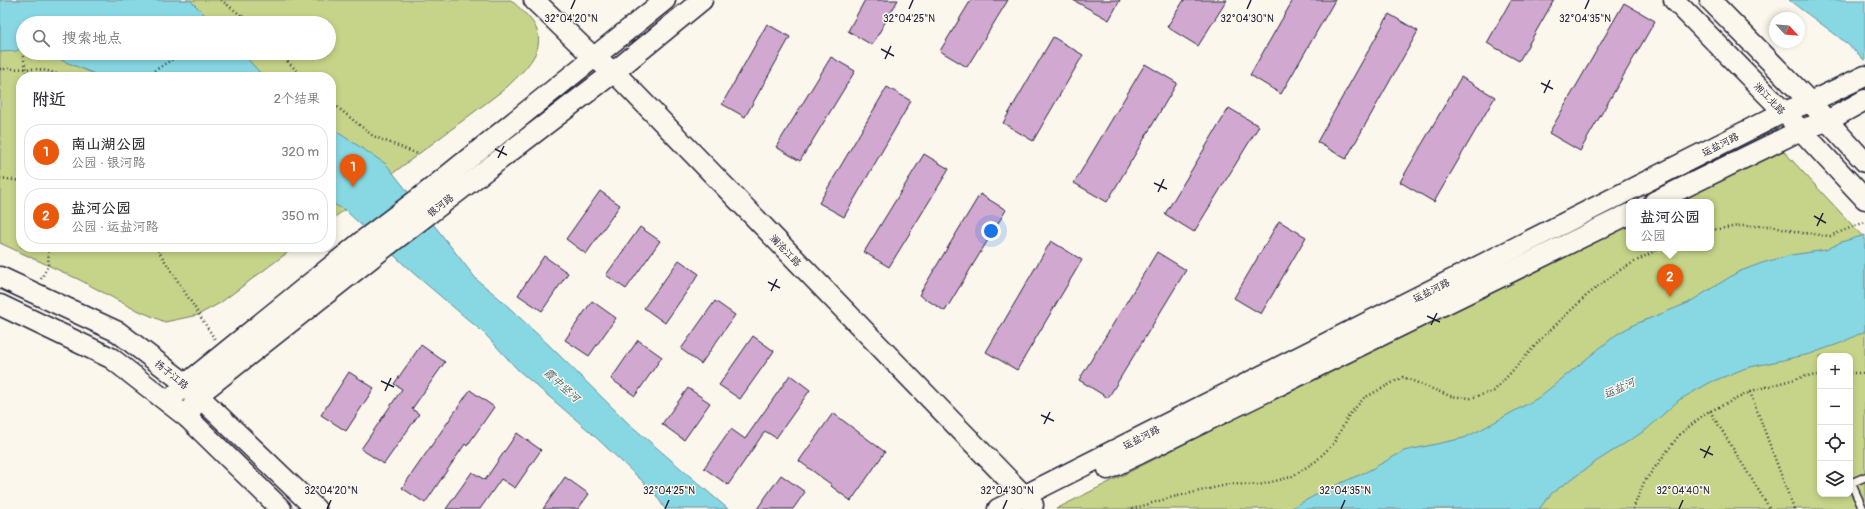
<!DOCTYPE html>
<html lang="zh">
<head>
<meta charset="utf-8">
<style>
	:root { --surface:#fff; --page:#f7f7f7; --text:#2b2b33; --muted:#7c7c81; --line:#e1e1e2; --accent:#ea580c }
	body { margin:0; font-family:Pangolin,"LXGW WenKai TC",sans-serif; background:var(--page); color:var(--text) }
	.controls { position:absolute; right:12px; bottom:12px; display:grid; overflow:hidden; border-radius:8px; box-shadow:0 2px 6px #0003 }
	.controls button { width:36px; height:36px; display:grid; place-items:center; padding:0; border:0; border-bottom:1px solid var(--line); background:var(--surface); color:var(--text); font:20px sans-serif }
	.compass { position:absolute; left:1769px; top:12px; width:36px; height:36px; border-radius:50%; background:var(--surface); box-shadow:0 2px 6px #0003; rotate:116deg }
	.you { position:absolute; left:991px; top:231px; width:14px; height:14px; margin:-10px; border:3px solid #fff; border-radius:50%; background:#1a73e8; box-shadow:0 0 0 6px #1a73e833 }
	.badge { display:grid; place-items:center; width:26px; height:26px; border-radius:50%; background:var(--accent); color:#fff; font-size:13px; font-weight:700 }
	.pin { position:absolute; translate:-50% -33px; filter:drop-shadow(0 1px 2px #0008) }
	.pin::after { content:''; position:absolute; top:21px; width:14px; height:12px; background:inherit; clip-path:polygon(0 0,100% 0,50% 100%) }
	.popup { position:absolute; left:1626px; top:199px; width:88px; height:52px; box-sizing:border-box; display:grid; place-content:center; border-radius:8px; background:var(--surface); filter:drop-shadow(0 1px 3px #0005); font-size:13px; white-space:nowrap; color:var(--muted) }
	.popup b { font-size:15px; color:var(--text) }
	.popup::after { content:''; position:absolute; left:50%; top:100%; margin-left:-8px; border:8px solid transparent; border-top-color:var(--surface) }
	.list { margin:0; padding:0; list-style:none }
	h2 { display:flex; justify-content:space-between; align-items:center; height:52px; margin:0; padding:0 16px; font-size:17px }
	h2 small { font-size:13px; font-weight:400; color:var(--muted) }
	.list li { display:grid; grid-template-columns:26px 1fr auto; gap:12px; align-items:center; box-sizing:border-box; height:56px; margin:0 8px 8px; padding:0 8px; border:1px solid var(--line); border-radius:16px }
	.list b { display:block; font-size:15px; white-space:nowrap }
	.list p { margin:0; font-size:13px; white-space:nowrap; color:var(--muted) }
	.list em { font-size:13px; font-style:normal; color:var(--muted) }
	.icon { flex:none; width:22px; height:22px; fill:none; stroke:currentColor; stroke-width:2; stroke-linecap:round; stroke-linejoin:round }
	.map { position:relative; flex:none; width:1865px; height:509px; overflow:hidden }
	.search { position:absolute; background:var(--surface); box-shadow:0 2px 6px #0003; left:16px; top:16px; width:320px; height:44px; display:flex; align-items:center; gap:10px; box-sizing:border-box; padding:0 14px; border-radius:22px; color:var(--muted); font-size:15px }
	.panel { position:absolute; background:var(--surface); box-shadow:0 2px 6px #0003; left:16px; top:72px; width:320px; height:180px; border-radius:16px }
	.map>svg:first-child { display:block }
	.green { fill:#c5d488; stroke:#747b62; fill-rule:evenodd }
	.water { fill:#88d8e3; stroke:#5f8fa0 }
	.building { fill:#d1a9d0; stroke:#22223b }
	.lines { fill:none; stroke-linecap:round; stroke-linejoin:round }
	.lane-casing { stroke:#22223b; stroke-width:10 }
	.secondary-casing { stroke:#22223b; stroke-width:23 }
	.path { stroke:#22223b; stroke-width:2.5; stroke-dasharray:1 3; stroke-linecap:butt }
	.lane { stroke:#fbf7ec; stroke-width:7 }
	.secondary { stroke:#fbf7ec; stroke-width:20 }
	.ticks { fill:none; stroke:#22223b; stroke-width:1.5 }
	.labels { text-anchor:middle; stroke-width:3; stroke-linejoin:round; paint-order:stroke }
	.street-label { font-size:10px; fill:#22223b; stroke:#fbf7ec }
	.water-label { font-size:11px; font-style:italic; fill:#41596d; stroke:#fbf7ec }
	.ticks-label { font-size:10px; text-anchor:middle; fill:#22223b; stroke:#fbf7ec; stroke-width:3; stroke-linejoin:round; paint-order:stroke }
</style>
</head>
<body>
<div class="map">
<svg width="1865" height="509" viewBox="0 0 1865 509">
	<rect width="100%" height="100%" fill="#fbf7ec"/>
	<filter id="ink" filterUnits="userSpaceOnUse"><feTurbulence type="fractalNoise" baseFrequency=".025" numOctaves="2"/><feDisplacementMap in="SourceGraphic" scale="8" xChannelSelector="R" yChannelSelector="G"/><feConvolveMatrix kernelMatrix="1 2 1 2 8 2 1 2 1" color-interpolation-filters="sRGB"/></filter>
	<g filter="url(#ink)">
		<g class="green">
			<path d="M0,0H511C519,8 531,17 536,28C547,52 521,73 506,88L331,220V77H21V247H295L220,303L198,315L165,322L130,307L80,280L0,243ZM23,23H329V53H23Z"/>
			<path d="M1777,144L1865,239V509H1056L1629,219V248H1711V202H1662ZM1820,356H1850V494H1820Z"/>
		</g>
		<g class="water">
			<polygon points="0,0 190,0 213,23 23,23 23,46 17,51 0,52"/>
			<path d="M1789,0H1865V61C1843,37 1814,20 1789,0Z"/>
			<polygon points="54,53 242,53 264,77 102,77 61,60"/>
			<polygon points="331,128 386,164 477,280 499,298 551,347 628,423 728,509 665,509 654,492 588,430 518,370 485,334 412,272 345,210 331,203"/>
			<polygon points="1865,235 1865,331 1841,343 1810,354 1746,368 1711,382 1679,400 1646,430 1597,461 1552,493 1539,509 1290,509 1323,491 1368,471 1404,451 1464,438 1482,429 1538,398 1616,335 1633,325 1688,303 1738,272 1762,263 1791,255 1826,250 1841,242"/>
		</g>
		<g class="building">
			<polygon points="865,0 898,0 872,45 848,31"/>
			<polygon points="971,0 1008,0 967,67 940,51"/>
			<polygon points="1073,0 1120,0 1109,20"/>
			<polygon points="1184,0 1227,0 1198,46 1167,27"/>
			<polygon points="1293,0 1335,0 1281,94 1250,75"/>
			<polygon points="1511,0 1554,0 1519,61 1487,43"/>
			<polygon points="1624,3 1655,21 1580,151 1549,133"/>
			<polygon points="1389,14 1418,31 1346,159 1317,142"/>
			<polygon points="767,24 790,37 745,117 722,104"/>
			<polygon points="1053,37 1083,55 1033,141 1003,123"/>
			<polygon points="831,57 855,71 800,161 776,147"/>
			<polygon points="1145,64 1177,83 1107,202 1074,183"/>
			<polygon points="1461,77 1495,97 1434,202 1400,182"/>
			<polygon points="887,87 911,101 844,217 819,203"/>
			<polygon points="1229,108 1259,126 1194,232 1165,214"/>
			<polygon points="924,154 949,169 889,267 864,252"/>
			<polygon points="600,191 620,205 586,254 566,239"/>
			<polygon points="980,194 1006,210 945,311 919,295"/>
			<polygon points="1279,221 1306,237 1261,314 1234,298"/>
			<polygon points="640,227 660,241 626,289 606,275"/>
			<polygon points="1051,241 1082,260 1017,370 986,352"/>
			<polygon points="1157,252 1186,270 1108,398 1079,380"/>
			<polygon points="544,256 568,273 542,311 518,295"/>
			<polygon points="679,260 699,274 665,323 644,308"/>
			<polygon points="592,301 616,318 589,356 565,340"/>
			<polygon points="715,301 735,315 701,364 681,349"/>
			<polygon points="753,336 774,351 740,399 719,385"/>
			<polygon points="638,340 662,357 635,396 611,379"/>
			<polygon points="421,345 445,362 412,409 419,414 384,464 361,449 402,389 394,384"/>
			<polygon points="349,372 374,388 346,431 321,415"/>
			<polygon points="790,375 810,390 776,438 765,431 728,485 704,468 731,429 745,439"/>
			<polygon points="688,388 710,403 684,440 662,424"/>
			<polygon points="470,390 494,407 467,446 465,444 425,503 402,488"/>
			<polygon points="833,413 885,452 851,501 831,486 832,485 799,461"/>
			<polygon points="517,433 541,450 515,488 501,479 480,509 446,509 472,472 485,480"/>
			<polygon points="781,475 805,492 793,509 757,509"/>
			<polygon points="565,477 589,494 578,509 543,509"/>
		</g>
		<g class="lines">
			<defs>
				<polyline id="lane" points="1863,509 1851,483 1865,477"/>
				<g id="secondary">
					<polyline points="534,0 593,57 614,72 1033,505"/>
					<polyline points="1674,0 1784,112 1865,199"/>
					<polyline points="1710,0 1810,102 1865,162"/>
					<polyline points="1654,202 1801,130 1827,121 1865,100"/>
					<polyline points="0,277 118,332 186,384 316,509"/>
					<polyline points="0,305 111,358 188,418 281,509"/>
					<polyline points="168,402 186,384 365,239 422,196 665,0"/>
					<polyline points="188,418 197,396 379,252 614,72 702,0"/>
					<polyline points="1108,469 1629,214"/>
					<polyline points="998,509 1784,112 1810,102 1865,76"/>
				</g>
			</defs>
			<use href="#lane" class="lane-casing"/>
			<use href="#secondary" class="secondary-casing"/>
			<g class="path">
				<polyline points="221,0 242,16 231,23"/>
				<polyline points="242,16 249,23"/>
				<polyline points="279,53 303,77"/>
				<polyline points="23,56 28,77"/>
				<path d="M0,69C23,69 43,66 63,77"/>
				<polyline points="144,77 183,53"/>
				<polyline points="331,102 373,136 418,154"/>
				<polyline points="0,178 21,181"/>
				<polyline points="1711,230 1739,226 1774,226 1802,233 1830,236 1865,222"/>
				<polyline points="156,247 216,341"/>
				<polyline points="41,279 48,266 49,247"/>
				<polyline points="1850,373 1865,373"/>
				<polyline points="1750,392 1794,509"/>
				<polyline points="1710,411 1770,509"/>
				<polyline points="1132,509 1169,498 1231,484 1259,485 1291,477 1316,461 1333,444 1349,415 1364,398 1403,377 1450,396 1471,398 1494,391 1543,337 1586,296 1618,271 1660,248"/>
				<polyline points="1633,509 1644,482 1680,434 1706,413 1755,390 1806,376 1820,375"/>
			</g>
			<use href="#lane" class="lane"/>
			<use href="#secondary" class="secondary"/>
		</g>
	</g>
	<path class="ticks" d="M571,9L575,0M909,9L913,0M1247,9L1251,0M1585,9L1589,0M881,49L894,56M885,59L891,46M1541,83L1553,89M1544,93L1550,80M495,149L507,155M498,158L504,146M1154,183L1167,189M1158,192L1164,179M1814,216L1826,223M1817,226L1823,213M768,282L780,288M771,291L777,279M1427,316L1440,322M1431,325L1437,313M381,381L394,387M385,391L391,378M1041,415L1054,421M1044,424L1050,412M1700,449L1713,455M1704,458L1710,446M327,509L331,500M665,509L669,500M1003,509L1007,500M1341,509L1345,500M1679,509L1683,500"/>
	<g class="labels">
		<g class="street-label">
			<text transform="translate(1770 98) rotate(46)" y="4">湘江北路</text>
			<text transform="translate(1720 144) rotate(-27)" y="4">运盐河路</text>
			<text transform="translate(440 205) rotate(-38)" y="4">银河路</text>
			<text transform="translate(786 250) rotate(46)" y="4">澜沧江路</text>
			<text transform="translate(1431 290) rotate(-27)" y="4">运盐河路</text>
			<text transform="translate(172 374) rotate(39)" y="4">扬子江路</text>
			<text transform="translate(1141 437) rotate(-27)" y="4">运盐河路</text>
		</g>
		<g class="water-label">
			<text transform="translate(562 385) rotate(42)" y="4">霞中竖河</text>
			<text transform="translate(1619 388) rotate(-25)" y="4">运盐河</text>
		</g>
	</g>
	<g class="ticks-label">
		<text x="1585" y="22">32°04'35"N</text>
		<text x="571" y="22">32°04'20"N</text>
		<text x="909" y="22">32°04'25"N</text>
		<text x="1247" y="22">32°04'30"N</text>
		<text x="331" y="494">32°04'20"N</text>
		<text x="669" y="494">32°04'25"N</text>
		<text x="1007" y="494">32°04'30"N</text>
		<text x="1345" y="494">32°04'35"N</text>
		<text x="1683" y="494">32°04'40"N</text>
	</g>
</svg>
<div class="controls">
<button>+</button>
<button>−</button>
<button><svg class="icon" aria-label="locate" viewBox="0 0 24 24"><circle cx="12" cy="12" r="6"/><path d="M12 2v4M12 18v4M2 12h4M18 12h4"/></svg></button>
<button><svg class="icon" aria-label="layers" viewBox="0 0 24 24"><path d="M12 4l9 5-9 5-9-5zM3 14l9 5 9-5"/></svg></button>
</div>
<svg class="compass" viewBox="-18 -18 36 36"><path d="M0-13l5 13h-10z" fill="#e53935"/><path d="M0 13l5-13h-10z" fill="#7c7c81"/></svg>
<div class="you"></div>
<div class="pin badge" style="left:353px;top:187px">1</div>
<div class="pin badge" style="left:1670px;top:297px">2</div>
<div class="popup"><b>盐河公园</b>公园</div>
<div class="search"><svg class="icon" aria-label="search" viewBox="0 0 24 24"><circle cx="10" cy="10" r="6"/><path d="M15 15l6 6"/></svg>搜索地点</div>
<section class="panel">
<h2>附近<small>2个结果</small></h2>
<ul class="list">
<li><span class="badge">1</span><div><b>南山湖公园</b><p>公园 · 银河路</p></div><em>320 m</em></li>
<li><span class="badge">2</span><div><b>盐河公园</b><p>公园 · 运盐河路</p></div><em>350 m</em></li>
</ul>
</section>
</div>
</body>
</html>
